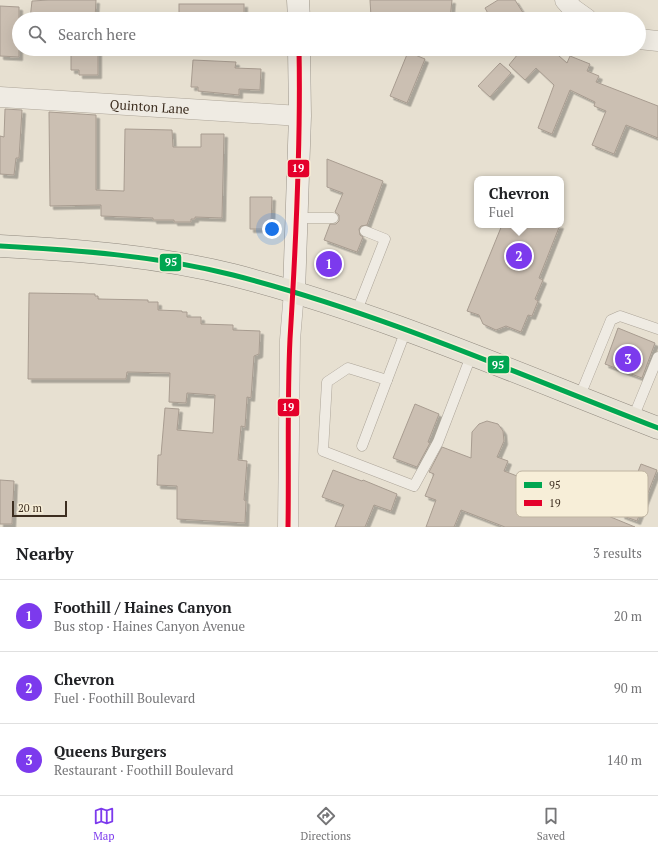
<!DOCTYPE html>
<html lang="en">
<head>
<meta charset="utf-8">
<style>
	:root { --surface:#fff; --page:#f2f2f2; --text:#202124; --muted:#757577; --line:#e0e0e0; --accent:#7c3aed }
	body { margin:0; font-family:"PT Serif",serif; background:var(--page); color:var(--text) }
	.scale { position:absolute; left:12px; bottom:10px; width:55px; box-sizing:border-box; padding-left:4px; border:2px solid #3d2e20; border-top:0; font-size:11px; line-height:14px; white-space:nowrap; color:#3d2e20; -webkit-text-stroke:3px #f7eed8; paint-order:stroke }
	.you { position:absolute; left:272px; top:229px; width:14px; height:14px; margin:-10px; border:3px solid #fff; border-radius:50%; background:#1a73e8; box-shadow:0 0 0 6px #1a73e833 }
	.badge { display:grid; place-items:center; width:26px; height:26px; border-radius:50%; background:var(--accent); color:#fff; font-size:13px; font-weight:700 }
	.pin { position:absolute; translate:-50% -50%; border:2px solid #fff; box-shadow:0 1px 4px #0006 }
	.popup { position:absolute; left:474px; top:176px; width:90px; height:52px; box-sizing:border-box; display:grid; place-content:center; border-radius:8px; background:var(--surface); filter:drop-shadow(0 1px 3px #0005); font-size:13px; white-space:nowrap; color:var(--muted) }
	.popup b { font-size:15px; color:var(--text) }
	.popup::after { content:''; position:absolute; left:50%; top:100%; margin-left:-8px; border:8px solid transparent; border-top-color:var(--surface) }
	.list { margin:0; padding:0; list-style:none }
	h2 { display:flex; justify-content:space-between; align-items:center; height:52px; margin:0; padding:0 16px; font-size:17px }
	h2 small { font-size:13px; font-weight:400; color:var(--muted) }
	.list li { display:grid; grid-template-columns:26px 1fr auto; gap:12px; align-items:center; box-sizing:border-box; height:72px; padding:0 16px; border-top:1px solid var(--line) }
	.list b { display:block; font-size:15px; white-space:nowrap }
	.list p { margin:0; font-size:13px; white-space:nowrap; color:var(--muted) }
	.list em { font-size:13px; font-style:normal; color:var(--muted) }
	.icon { flex:none; width:22px; height:22px; fill:none; stroke:currentColor; stroke-width:2; stroke-linecap:round; stroke-linejoin:round }
	.map { position:relative; flex:none; width:658px; height:527px; overflow:hidden }
	.search { position:absolute; background:var(--surface); box-shadow:0 4px 16px #0002; left:12px; right:12px; top:12px; height:44px; display:flex; align-items:center; gap:10px; box-sizing:border-box; padding:0 14px; border-radius:22px; color:var(--muted); font-size:15px }
	.sheet { height:268px; background:var(--surface) }
	nav { display:flex; justify-content:space-around; align-items:center; box-sizing:border-box; height:56px; border-top:1px solid var(--line); background:var(--surface); font-size:11px; color:var(--muted) }
	nav a { display:grid; justify-items:center; gap:2px }
	nav .on { color:var(--accent) }
	.map>svg:first-child { display:block }
	.building { fill:#cbbfb2; stroke:#a89c90; filter:url(#shadow) }
	.lines { fill:none; stroke-linecap:round; stroke-linejoin:round }
	.lane-casing { stroke:#ada599; stroke-width:11 }
	.street-casing { stroke:#ada599; stroke-width:21 }
	.secondary-casing { stroke:#9c958a; stroke-width:23 }
	.primary-casing { stroke:#928b80; stroke-width:23 }
	.lane { stroke:#efebe3; stroke-width:10 }
	.street { stroke:#efebe3; stroke-width:20 }
	.secondary { stroke:#efebe3; stroke-width:22 }
	.primary { stroke:#e6e1d4; stroke-width:22 }
	.bus-1-casing { stroke:#f7eed8; stroke-width:8 }
	.bus-2-casing { stroke:#f7eed8; stroke-width:8 }
	.bus-1 { stroke:#00a651; stroke-width:5 }
	.bus-2 { stroke:#e4002b; stroke-width:5 }
	.labels { text-anchor:middle; stroke-width:4; stroke-linejoin:round; paint-order:stroke }
	.street-label { font-size:13px; fill:#3d2e20; stroke:#f7eed8 }
	.key { fill:#f7eed8; stroke:#bfb4a1; stroke-width:1 }
	.key-label { font-size:11px; fill:#3d2e20 }
	.line-badge { stroke:#f7eed8; stroke-width:1.5 }
	.badge-label { font-size:11px; text-anchor:middle; font-weight:bold; fill:#fff }
</style>
</head>
<body>
<div class="map">
<svg width="658" height="527" viewBox="0 0 658 527">
	<defs>
		<filter id="shadow"><feDropShadow dx="3.5" dy="3.5" stdDeviation="0" flood-color="#0004"/></filter>
	</defs>
	<rect width="100%" height="100%" fill="#e7e0d1"/>
	<g class="building">
		<polygon points="49,0 96,0 95,19 30,19 32,1"/>
		<polygon points="370,0 452,0 450,19 371,17"/>
		<polygon points="498,0 515,0 527,19 491,19 485,8"/>
		<rect x="179" y="4" width="65" height="15"/>
		<polygon points="0,6 19,7 19,57 0,56"/>
		<polygon points="71,49 98,49 98,75 79,75 79,70 71,70"/>
		<polygon points="522,49 551,49 567,63 570,56 590,64 587,71 599,76 596,82 658,106 658,138 626,125 614,154 592,145 606,111 594,106 595,102 570,90 552,134 538,128 554,85 536,68 525,80 509,65"/>
		<polygon points="408,52 425,59 407,103 390,96"/>
		<polygon points="193,60 236,62 235,68 261,69 260,90 239,89 239,95 198,91 198,87 191,87"/>
		<polygon points="500,63 511,73 490,97 478,86"/>
		<polygon points="5,109 22,110 19,158 16,158 14,175 0,174 0,136 4,137"/>
		<polygon points="49,112 96,115 96,190 124,191 125,129 172,130 173,147 201,147 201,134 224,134 222,218 195,217 195,219 191,219 191,222 174,222 174,220 153,220 153,218 101,216 101,205 50,206"/>
		<polygon points="327,159 383,181 367,225 361,226 359,229 360,235 363,237 357,252 324,240 330,224 336,224 339,221 339,215 335,212 343,193 327,187"/>
		<polygon points="250,197 272,197 271,224 266,229 250,229"/>
		<polygon points="502,225 560,225 539,278 543,280 535,299 538,301 532,316 528,315 521,332 506,326 496,330 483,324 479,315 467,311"/>
		<polygon points="29,293 95,294 95,296 98,296 98,299 148,300 148,302 158,302 158,310 182,311 182,312 187,312 187,317 201,317 201,324 233,325 233,330 260,331 259,354 254,356 251,398 247,397 245,427 241,426 238,460 247,461 244,500 246,501 245,523 177,519 177,486 157,485 158,455 161,455 165,408 179,409 177,430 213,433 215,395 187,393 186,403 169,402 170,373 127,372 126,379 28,379"/>
		<polygon points="618,328 655,343 642,378 605,364"/>
		<polygon points="415,404 439,414 428,442 430,443 417,467 393,458"/>
		<polygon points="487,421 498,424 503,431 504,441 497,457 508,461 504,471 580,500 579,504 635,527 505,527 461,510 454,527 426,527 436,500 425,496 434,474 429,472 442,447 471,458 472,432 479,424"/>
		<polygon points="641,464 657,470 637,521 621,515"/>
		<polygon points="333,470 362,481 363,480 397,494 391,511 374,505 365,527 335,527 344,505 322,497"/>
		<polygon points="0,480 14,481 12,524 0,524"/>
	</g>
	<g class="lines">
		<defs>
			<g id="lane">
				<polyline points="297,218 333,218"/>
				<polyline points="356,313 385,239 365,231"/>
				<polyline points="387,380 348,368 327,382 323,451 414,486 438,442 471,356"/>
				<polyline points="579,398 611,320 620,316 658,329"/>
				<polyline points="633,418 658,357"/>
				<polyline points="362,446 406,330"/>
			</g>
			<g id="street">
				<polyline points="565,0 573,9 587,19"/>
				<polyline points="639,39 658,41"/>
				<path id="s1" d="M0,97L300,116"/>
				<polyline points="288,527 290,340 294,292"/>
			</g>
			<g id="secondary">
				<polyline points="298,0 299,19"/>
				<polyline points="294,292 300,116 299,49"/>
			</g>
			<path id="primary" d="M0,246C78,250 157,256 233,275C378,312 518,374 658,428"/>
		</defs>
		<use href="#lane" class="lane-casing"/>
		<use href="#street" class="street-casing"/>
		<use href="#secondary" class="secondary-casing"/>
		<use href="#primary" class="primary-casing"/>
		<use href="#lane" class="lane"/>
		<use href="#street" class="street"/>
		<use href="#secondary" class="secondary"/>
		<use href="#primary" class="primary"/>
		<defs>
			<path id="bus-1" d="M0,246C78,250 157,256 233,275C378,312 518,374 658,428"/>
			<path id="bus-2" d="M288,527C289,465 287,402 290,339C296,243 301,146 299,49"/>
		</defs>
		<use href="#bus-1" class="bus-1-casing"/>
		<use href="#bus-2" class="bus-2-casing"/>
		<use href="#bus-1" class="bus-1"/>
		<use href="#bus-2" class="bus-2"/>
	</g>
	<g class="labels">
		<g class="street-label">
			<text dy="5" stroke="none"><textPath href="#s1" startOffset="150">Quinton Lane</textPath></text>
		</g>
	</g>
	<rect x="516" y="471" width="132" height="46" rx="6" class="key"/>
	<rect x="524" y="482" width="18" height="6" fill="#00a651"/>
	<rect x="524" y="500" width="18" height="6" fill="#e4002b"/>
	<g class="key-label">
		<text x="549" y="489">95</text>
		<text x="549" y="507">19</text>
	</g>
	<g class="line-badge">
		<rect x="287" y="159" width="23" height="19" rx="4" fill="#e4002b"/>
		<rect x="159" y="253" width="23" height="19" rx="4" fill="#00a651"/>
		<rect x="487" y="355" width="23" height="19" rx="4" fill="#00a651"/>
		<rect x="277" y="398" width="23" height="19" rx="4" fill="#e4002b"/>
	</g>
	<g class="badge-label">
		<text x="298" y="172">19</text>
		<text x="171" y="266">95</text>
		<text x="498" y="369">95</text>
		<text x="288" y="411">19</text>
	</g>
</svg>
<div class="scale">20 m</div>
<div class="you"></div>
<div class="pin badge" style="left:329px;top:264px">1</div>
<div class="pin badge" style="left:519px;top:256px">2</div>
<div class="popup"><b>Chevron</b>Fuel</div>
<div class="pin badge" style="left:628px;top:359px">3</div>
<div class="search"><svg class="icon" aria-label="search" viewBox="0 0 24 24"><circle cx="10" cy="10" r="6"/><path d="M15 15l6 6"/></svg>Search here</div>
</div>
<section class="sheet">
<h2>Nearby<small>3 results</small></h2>
<ul class="list">
<li><span class="badge">1</span><div><b>Foothill / Haines Canyon</b><p>Bus stop · Haines Canyon Avenue</p></div><em>20 m</em></li>
<li><span class="badge">2</span><div><b>Chevron</b><p>Fuel · Foothill Boulevard</p></div><em>90 m</em></li>
<li><span class="badge">3</span><div><b>Queens Burgers</b><p>Restaurant · Foothill Boulevard</p></div><em>140 m</em></li>
</ul>
</section>
<nav>
<a class="on"><svg class="icon" aria-label="map" viewBox="0 0 24 24"><path d="M3 6l6-2 6 2 6-2v14l-6 2-6-2-6 2zM9 4v14M15 6v14"/></svg>Map</a>
<a><svg class="icon" aria-label="directions" viewBox="0 0 24 24"><path d="M12 3l9 9-9 9-9-9zM9 14v-3h6M13 9l2 2-2 2"/></svg>Directions</a>
<a><svg class="icon" aria-label="saved" viewBox="0 0 24 24"><path d="M7 4h10v16l-5-4-5 4z"/></svg>Saved</a>
</nav>
</body>
</html>
